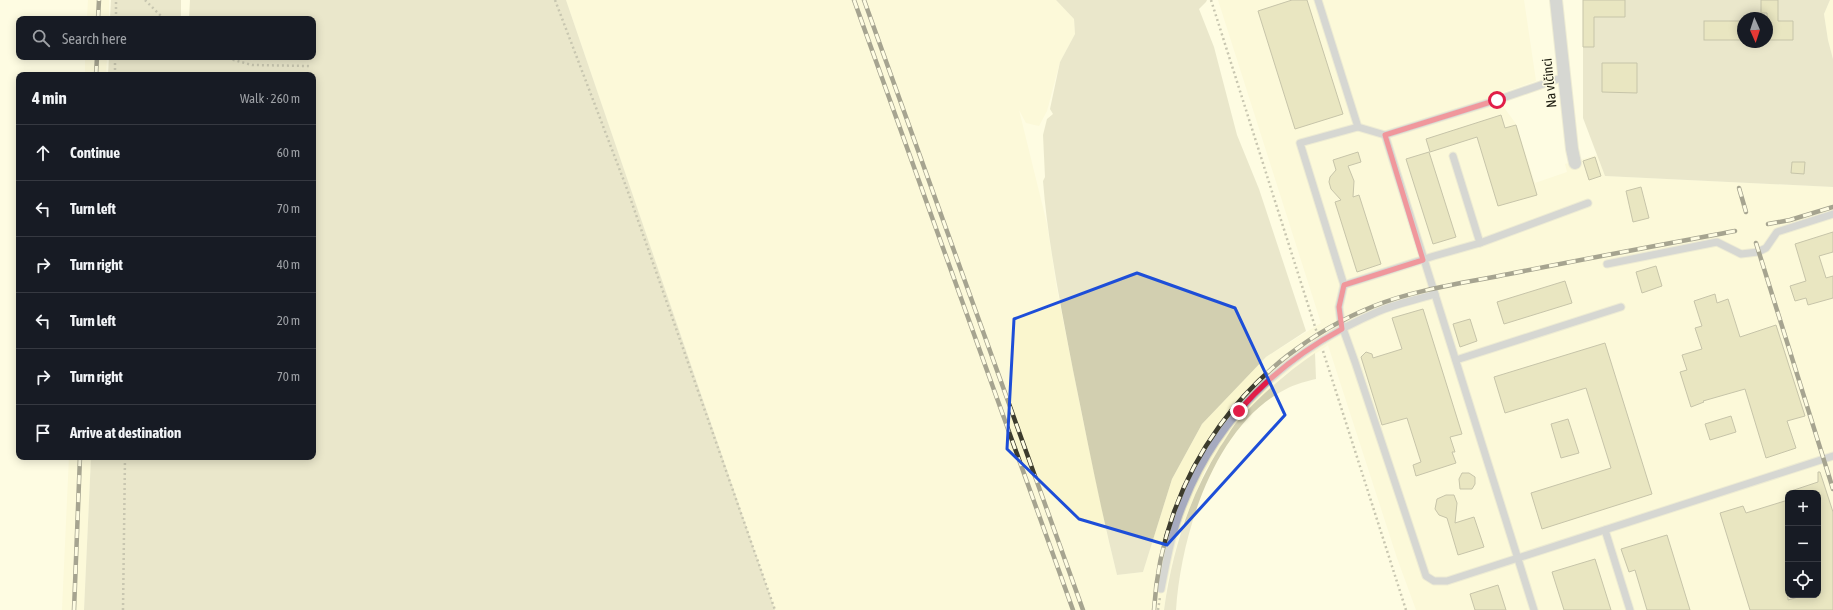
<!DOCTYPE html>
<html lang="en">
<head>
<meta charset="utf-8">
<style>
	:root { --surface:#171b24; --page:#20242c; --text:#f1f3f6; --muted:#9ea1a6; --line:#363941 }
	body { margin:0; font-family:"Asap Condensed",sans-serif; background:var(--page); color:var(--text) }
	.controls { position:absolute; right:12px; bottom:12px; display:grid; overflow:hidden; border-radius:8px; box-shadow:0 2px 10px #0003 }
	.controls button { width:36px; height:36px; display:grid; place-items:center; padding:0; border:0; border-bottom:1px solid var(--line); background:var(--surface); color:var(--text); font:20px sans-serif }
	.compass { position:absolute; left:1737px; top:12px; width:36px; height:36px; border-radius:50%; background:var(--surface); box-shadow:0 2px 10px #0003; rotate:177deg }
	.stop { position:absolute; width:12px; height:12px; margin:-9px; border:3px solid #e11d48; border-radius:50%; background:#fff }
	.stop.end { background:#e11d48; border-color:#fff; box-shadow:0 1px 4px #0008 }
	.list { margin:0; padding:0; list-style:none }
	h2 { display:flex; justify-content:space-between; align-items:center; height:52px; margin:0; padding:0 16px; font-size:17px }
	h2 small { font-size:13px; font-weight:400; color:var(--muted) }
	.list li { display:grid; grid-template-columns:26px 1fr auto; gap:12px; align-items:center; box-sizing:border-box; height:56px; padding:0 16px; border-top:1px solid var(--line) }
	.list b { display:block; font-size:15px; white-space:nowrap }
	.list em { font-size:13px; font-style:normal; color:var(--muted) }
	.icon { flex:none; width:22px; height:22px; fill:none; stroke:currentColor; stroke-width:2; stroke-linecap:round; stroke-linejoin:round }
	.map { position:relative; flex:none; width:1833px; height:610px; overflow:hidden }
	.search { position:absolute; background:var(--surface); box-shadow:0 2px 10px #0003; left:16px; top:16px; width:300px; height:44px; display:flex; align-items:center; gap:10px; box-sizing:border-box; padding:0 14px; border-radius:8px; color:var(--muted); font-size:15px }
	.panel { position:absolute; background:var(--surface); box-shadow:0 2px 10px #0003; left:16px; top:72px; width:300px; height:388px; border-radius:8px }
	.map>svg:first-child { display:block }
	.built { fill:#faf6ce; fill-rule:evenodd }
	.green { fill:#d2cfb0; fill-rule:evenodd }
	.building { fill:#d1cc99; stroke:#848164 }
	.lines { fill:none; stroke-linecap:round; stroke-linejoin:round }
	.service-casing { stroke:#dad8c1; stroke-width:9 }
	.minor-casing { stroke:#dad8c1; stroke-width:14 }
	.path { stroke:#878573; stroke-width:2.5; stroke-dasharray:2 3; stroke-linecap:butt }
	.service { stroke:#a6aabf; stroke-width:7 }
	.minor { stroke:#a6aabf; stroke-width:12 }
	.rail-casing { stroke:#3c3b2d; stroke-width:4.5 }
	.rail { stroke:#fefce2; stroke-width:3; stroke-dasharray:9; stroke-linecap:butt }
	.route { stroke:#e11d48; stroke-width:5 }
	.marked { fill:none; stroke:#1d4ed8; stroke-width:3; stroke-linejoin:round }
	.labels { text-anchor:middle; stroke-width:3; stroke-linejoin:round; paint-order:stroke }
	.street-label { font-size:14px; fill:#1f1e12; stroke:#fefce2 }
</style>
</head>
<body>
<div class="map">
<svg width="1833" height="610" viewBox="0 0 1833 610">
	<rect width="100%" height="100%" fill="#fefce2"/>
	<g class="built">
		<polygon points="88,0 109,0 109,19 87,19"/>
		<path d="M566,0H1056L1063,7L1074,19L1075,34L1060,62L1047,111L1039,126L1026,123L1019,110L1047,224L1057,289L1082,415L1108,538L1117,575L1143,572L1172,479L1202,424L1266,357L1321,323L1218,0H1524L1536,81L1495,95L1516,124L1535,183L1567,172L1565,164L1597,155L1605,176L1833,187V610H1416L1397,558L1328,345L1283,376L1235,424L1205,471L1180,531L1167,586L1164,610H775ZM1788,493H1818V595H1788Z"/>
		<polygon points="1830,0 1833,0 1833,59 1828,40 1824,14"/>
		<polygon points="85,57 107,57 106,75 85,75"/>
		<polygon points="69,457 91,457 84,610 62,610"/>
	</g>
	<g class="green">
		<polygon points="111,0 181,0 181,19 110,19"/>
		<polygon points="190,0 566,0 775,610 84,610 91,457 313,457 313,75 108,75 109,57 251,57 252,61 253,57 313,57 313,19 189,19"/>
		<path d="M1056,0H1207L1206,2L1199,9L1214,47L1237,135L1259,189L1306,331L1266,357L1202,424L1172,479L1143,572L1117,575C1100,507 1087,438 1073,370C1061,307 1048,244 1043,181L1045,177L1043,135L1047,119L1053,114L1050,109L1060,62L1075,34L1074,19Z"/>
		<path d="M1583,0H1830L1824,14L1828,40L1833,59V187L1605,176L1583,118ZM1743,18H1767V42H1743Z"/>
		<path d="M1315,353L1316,379C1307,381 1296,384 1288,388C1214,424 1181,535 1176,610H1164C1172,552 1189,497 1220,447C1225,440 1230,431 1235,424C1258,397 1286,373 1315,353Z"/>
	</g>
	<g class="building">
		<polygon points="1292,0 1307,0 1343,114 1295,129 1258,11"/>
		<polygon points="1583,0 1625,0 1625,17 1594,17 1594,47 1583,47"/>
		<polygon points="1761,0 1778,0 1778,21 1793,21 1793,40 1767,40 1767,13 1761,13"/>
		<rect x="1704" y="21" width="39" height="19"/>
		<polygon points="1602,63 1637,63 1637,93 1602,92"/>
		<polygon points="1501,115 1505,128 1516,125 1537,195 1498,206 1477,137 1430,152 1426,139"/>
		<polygon points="1358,152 1361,162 1348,166 1354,181 1353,197 1359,195 1381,264 1357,272 1335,202 1341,200 1331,189 1329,182 1330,177 1336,170 1333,160"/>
		<polygon points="1429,152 1456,237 1433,244 1406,159"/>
		<polygon points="1595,157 1601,176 1589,180 1583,161"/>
		<polygon points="1792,162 1805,162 1804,174 1791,173"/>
		<polygon points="1641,187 1649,218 1633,222 1626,191"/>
		<polygon points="1833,232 1833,252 1819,256 1826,278 1833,276 1833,298 1808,305 1806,298 1795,301 1790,286 1806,281 1795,244"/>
		<polygon points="1656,266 1662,286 1642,293 1636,272"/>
		<polygon points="1565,281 1572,303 1504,324 1497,302"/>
		<polygon points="1715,294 1717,303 1728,299 1740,337 1776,325 1805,416 1787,421 1796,448 1766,458 1745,389 1703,401 1704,402 1691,407 1680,372 1687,370 1682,355 1702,349 1695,328 1702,326 1694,301"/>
		<polygon points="1423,309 1462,434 1450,437 1455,452 1452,452 1456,463 1416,476 1413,465 1421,462 1407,418 1382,425 1361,357 1366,352 1372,354 1373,358 1402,349 1392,318"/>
		<polygon points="1470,319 1477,341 1460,347 1453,324"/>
		<polygon points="1605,343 1652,494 1542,529 1531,493 1611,468 1586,388 1505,413 1494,377"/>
		<polygon points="1731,416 1736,432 1710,440 1705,424"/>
		<polygon points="1568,419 1579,453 1561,458 1551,424"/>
		<polygon points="1818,472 1820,472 1833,512 1833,610 1750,610 1720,513 1743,506 1746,513 1788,500 1788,600 1805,595 1818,595 1818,493 1791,493 1791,491 1818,482"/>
		<polygon points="1462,473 1469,473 1475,477 1475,484 1472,489 1460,489 1459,479"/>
		<polygon points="1446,495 1454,495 1457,503 1455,523 1474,517 1484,547 1458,555 1447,518 1439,515 1435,509 1437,499"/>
		<polygon points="1667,535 1690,610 1647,610 1635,570 1629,572 1621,549"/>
		<polygon points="1595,559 1611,610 1564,610 1552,572"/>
		<polygon points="1498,585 1506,610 1475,610 1470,594"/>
	</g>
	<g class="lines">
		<defs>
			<g id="service">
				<polyline points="1318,0 1358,127 1385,135 1497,100 1564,77"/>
				<polyline points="1358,127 1300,143 1344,285 1434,256 1480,243"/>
				<polyline points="1385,135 1534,610"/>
				<polyline points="1453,156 1480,243 1588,203"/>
				<polyline points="1607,264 1717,242 1741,254 1758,252 1766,248 1777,232 1833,214"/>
				<polyline points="1344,285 1339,307 1341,323 1355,362 1426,576 1434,581 1447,581 1833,456"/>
				<polyline points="1456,360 1621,307"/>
				<polyline points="1605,530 1630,610"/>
				<path d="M1161,589C1167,559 1172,530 1184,502C1219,413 1291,349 1377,312C1395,304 1416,300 1435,294"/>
			</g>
			<polyline id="minor" points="1556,0 1572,149 1575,163"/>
		</defs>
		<use href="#service" class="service-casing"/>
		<use href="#minor" class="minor-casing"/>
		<g class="path">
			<polyline points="145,0 164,19"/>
			<polyline points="555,0 627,189 775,610"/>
			<polyline points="1211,0 1317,333"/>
			<polyline points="116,19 116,0"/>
			<polyline points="223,57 252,65 309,66"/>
			<polyline points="115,75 115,57"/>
			<polyline points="1323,351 1406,610"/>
			<polyline points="123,610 125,457"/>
			<polyline points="1158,610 1160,597"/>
		</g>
		<use href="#service" class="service"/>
		<use href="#minor" class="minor"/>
		<defs>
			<g id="rail">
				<polyline points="854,0 1073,610"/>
				<polyline points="864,0 1083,610"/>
				<polyline points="98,19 99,0"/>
				<polyline points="96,75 97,57"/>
				<polyline points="1739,188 1746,212"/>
				<polyline points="1768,224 1790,220 1833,207"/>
				<polyline points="1756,243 1833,489"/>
				<polyline points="74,610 80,457"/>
				<path d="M1154,610C1162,474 1247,357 1374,306C1417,289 1464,283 1509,274C1584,259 1660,245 1735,231"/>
			</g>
		</defs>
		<use href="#rail" class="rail-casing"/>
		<use href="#rail" class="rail"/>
	</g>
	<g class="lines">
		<path class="route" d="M1239,411C1268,377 1303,350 1342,329L1339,307L1344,285L1423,260L1385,135L1497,100"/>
	</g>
	<path d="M0 0H1833V610H0ZM1137,273L1235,308L1285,415L1167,545L1079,519L1007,449L1014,319Z" fill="#fefce2" fill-opacity=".55" fill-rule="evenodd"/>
	<path class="marked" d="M1137,273L1235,308L1285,415L1167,545L1079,519L1007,449L1014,319Z"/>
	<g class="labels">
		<g class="street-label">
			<text transform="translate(1549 83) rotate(-96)" y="5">Na vlčinci</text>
		</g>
	</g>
</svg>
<div class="controls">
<button>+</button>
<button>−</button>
<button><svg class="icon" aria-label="locate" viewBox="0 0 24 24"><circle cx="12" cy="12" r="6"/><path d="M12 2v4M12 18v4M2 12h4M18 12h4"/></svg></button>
</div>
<svg class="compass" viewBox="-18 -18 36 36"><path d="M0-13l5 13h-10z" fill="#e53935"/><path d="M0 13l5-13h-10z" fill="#9ea1a6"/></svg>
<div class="stop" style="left:1497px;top:100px"></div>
<div class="stop end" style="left:1239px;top:411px"></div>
<div class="search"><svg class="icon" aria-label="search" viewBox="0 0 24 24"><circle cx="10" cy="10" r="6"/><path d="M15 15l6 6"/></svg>Search here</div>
<section class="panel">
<h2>4 min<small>Walk · 260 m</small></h2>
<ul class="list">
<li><svg class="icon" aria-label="ahead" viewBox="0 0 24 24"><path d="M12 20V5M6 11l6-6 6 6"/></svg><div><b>Continue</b></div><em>60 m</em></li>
<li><svg class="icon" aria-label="left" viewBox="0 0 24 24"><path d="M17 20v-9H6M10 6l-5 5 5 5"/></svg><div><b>Turn left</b></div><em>70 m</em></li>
<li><svg class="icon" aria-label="right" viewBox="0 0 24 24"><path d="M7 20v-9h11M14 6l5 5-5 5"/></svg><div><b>Turn right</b></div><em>40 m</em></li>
<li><svg class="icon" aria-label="left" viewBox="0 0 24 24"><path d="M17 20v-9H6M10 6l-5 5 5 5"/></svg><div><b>Turn left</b></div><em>20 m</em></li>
<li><svg class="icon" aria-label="right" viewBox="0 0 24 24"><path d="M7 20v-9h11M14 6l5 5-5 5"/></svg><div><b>Turn right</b></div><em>70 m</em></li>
<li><svg class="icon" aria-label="arrive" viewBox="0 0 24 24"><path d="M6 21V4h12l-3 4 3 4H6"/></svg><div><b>Arrive at destination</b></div></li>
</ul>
</section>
</div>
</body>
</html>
